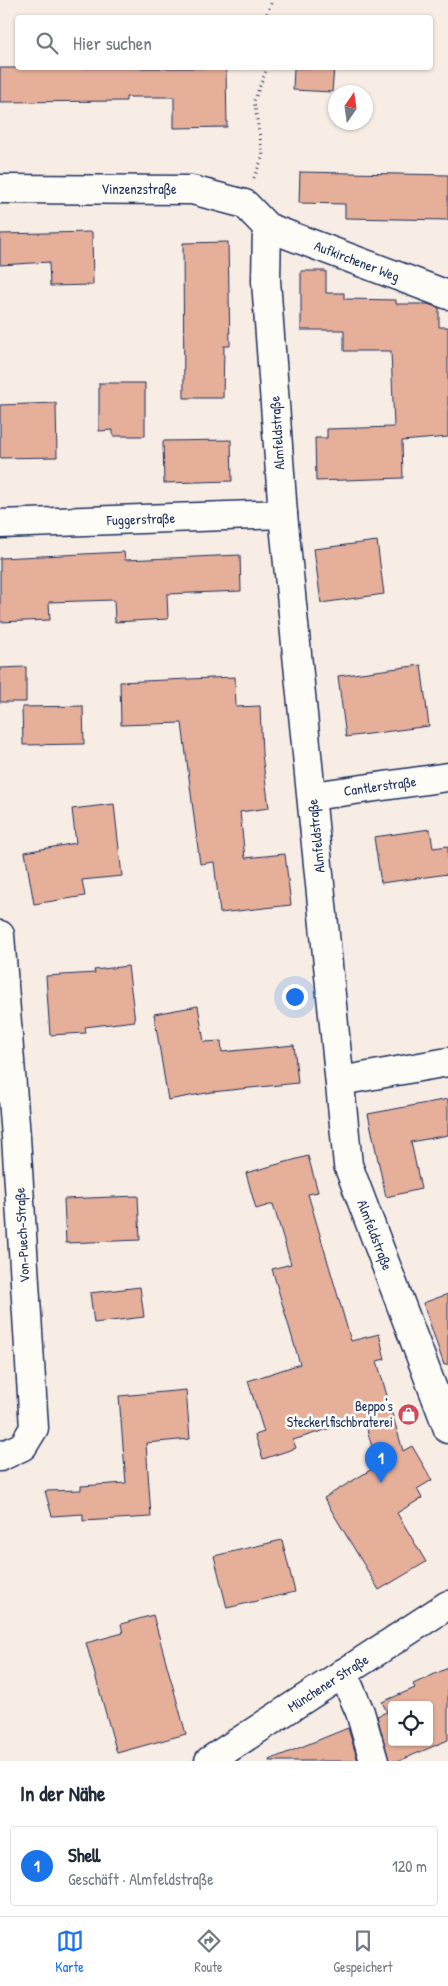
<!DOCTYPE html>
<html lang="de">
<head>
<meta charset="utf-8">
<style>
	:root { --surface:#fff; --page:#f2f2f3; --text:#1f2937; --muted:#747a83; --line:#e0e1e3; --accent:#1a73e8 }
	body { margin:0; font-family:"Patrick Hand",sans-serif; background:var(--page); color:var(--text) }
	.controls { position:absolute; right:15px; bottom:15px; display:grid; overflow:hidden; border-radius:5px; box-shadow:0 1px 4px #0004 }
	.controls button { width:45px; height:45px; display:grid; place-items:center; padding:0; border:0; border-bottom:1px solid var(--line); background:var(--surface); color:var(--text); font:25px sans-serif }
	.compass { position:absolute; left:328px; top:85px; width:45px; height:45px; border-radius:50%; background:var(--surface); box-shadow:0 1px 4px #0004; rotate:13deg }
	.you { position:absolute; left:294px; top:996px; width:18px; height:18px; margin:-12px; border:4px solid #fff; border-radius:50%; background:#1a73e8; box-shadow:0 0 0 8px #1a73e833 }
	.badge { display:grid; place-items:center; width:32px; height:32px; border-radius:50%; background:var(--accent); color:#fff; font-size:16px; font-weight:700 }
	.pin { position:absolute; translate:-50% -41px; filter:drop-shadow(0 1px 2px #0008) }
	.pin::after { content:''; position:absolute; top:26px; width:18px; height:15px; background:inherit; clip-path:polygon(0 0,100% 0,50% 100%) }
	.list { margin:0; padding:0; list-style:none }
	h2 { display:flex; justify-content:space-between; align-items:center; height:65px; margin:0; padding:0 20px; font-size:21px }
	h2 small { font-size:16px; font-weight:400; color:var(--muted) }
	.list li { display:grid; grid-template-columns:32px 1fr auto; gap:15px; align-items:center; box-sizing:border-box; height:80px; margin:0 10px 10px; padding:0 10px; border:1px solid var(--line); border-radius:5px }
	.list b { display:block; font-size:19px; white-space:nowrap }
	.list p { margin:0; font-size:16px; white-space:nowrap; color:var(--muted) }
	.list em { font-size:16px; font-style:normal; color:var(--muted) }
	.icon { flex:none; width:28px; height:28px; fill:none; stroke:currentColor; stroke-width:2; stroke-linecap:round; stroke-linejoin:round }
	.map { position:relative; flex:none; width:448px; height:1761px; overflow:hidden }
	.search { position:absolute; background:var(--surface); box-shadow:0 1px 4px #0004; left:15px; right:15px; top:15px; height:55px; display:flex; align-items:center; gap:12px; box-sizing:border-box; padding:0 18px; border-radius:5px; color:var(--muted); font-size:19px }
	.sheet { height:155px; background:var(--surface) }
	nav { display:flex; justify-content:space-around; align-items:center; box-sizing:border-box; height:70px; border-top:1px solid var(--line); background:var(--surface); font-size:14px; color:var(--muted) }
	nav a { display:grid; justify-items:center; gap:2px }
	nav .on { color:var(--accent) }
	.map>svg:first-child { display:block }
	.building { fill:#e5af9a; stroke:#1b2f5e; fill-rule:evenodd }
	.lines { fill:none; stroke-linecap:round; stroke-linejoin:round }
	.minor-casing { stroke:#1b2f5e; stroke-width:31 }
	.path { stroke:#1b2f5e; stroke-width:3; stroke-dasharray:1 4; stroke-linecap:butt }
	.minor { stroke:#fdfcf7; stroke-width:28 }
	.labels { text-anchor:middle; stroke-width:5; stroke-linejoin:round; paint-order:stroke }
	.street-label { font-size:14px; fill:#1b2f5e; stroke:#fdfcf7 }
	.poi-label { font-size:14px; fill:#1b2f5e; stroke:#fdfcf7; text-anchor:end }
</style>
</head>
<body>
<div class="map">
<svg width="448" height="1761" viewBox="0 0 448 1761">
	<rect width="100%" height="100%" fill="#f8ede4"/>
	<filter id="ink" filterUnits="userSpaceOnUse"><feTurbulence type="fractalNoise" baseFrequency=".02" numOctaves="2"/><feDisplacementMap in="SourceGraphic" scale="10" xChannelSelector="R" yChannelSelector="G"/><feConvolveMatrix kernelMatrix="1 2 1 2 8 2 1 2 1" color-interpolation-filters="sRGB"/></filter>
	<g filter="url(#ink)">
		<g class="building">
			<polygon points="0,68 226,68 227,127 174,128 174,97 126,97 126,101 0,102"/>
			<polygon points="294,68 334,68 332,92 293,90"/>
			<polygon points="300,172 448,175 448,220 345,218 345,204 299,203"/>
			<polygon points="92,232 93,285 50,286 49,262 0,265 0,234"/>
			<polygon points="228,242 230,346 224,346 223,398 184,398 183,243"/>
			<polygon points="301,271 326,271 326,293 344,293 344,299 396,300 396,304 428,304 439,308 439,327 448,327 448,437 402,441 403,478 316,481 315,438 327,438 327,429 394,427 391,351 344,351 344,330 301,330"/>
			<polygon points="99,383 145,383 145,436 113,436 113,430 99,431"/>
			<polygon points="56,403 57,457 0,458 0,405"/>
			<polygon points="231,440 232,481 164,483 163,441"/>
			<polygon points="377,541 384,594 321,603 314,549"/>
			<polygon points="124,552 125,560 240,555 241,591 167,594 168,619 115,622 114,600 49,602 50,620 0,622 0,558"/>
			<polygon points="421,665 429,726 346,737 338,676"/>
			<polygon points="26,667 26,702 0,702 0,668"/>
			<polygon points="235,677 236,707 260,706 262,754 269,808 240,812 245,858 285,854 291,905 220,913 214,862 200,864 182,723 121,725 120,682"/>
			<polygon points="83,706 84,744 23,745 22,707"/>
			<polygon points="114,804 122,876 82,880 85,896 34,904 25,852 76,843 72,809"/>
			<polygon points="430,829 433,848 448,846 448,874 381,883 374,837"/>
			<polygon points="128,966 135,1021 85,1027 86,1033 50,1035 46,976 95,973 94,970"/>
			<polygon points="198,1006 204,1042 221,1041 222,1052 294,1045 298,1083 212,1092 168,1100 154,1014"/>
			<polygon points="448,1099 448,1135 411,1142 421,1189 386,1197 368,1114"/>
			<polygon points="308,1156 318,1192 308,1194 351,1341 379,1334 385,1359 377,1361 403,1451 412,1446 432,1480 417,1489 422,1498 397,1513 426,1562 379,1590 324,1498 377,1466 364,1418 293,1440 296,1448 263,1459 255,1435 264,1432 248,1381 300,1364 272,1269 291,1264 273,1204 256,1209 246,1173"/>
			<polygon points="138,1196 140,1240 66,1243 64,1199"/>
			<polygon points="140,1287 144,1317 94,1323 90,1293"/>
			<polygon points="448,1294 448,1364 444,1365 423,1303"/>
			<polygon points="186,1390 190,1439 146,1443 151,1517 83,1521 83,1514 52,1516 45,1491 81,1490 81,1486 126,1483 119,1396"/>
			<polygon points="282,1540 295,1592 227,1608 214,1556"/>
			<polygon points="153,1615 186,1734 117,1753 86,1643 123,1633 121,1624"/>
			<path d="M448,1668V1740L399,1761H389L377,1716L387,1712L382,1702L415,1688L413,1684ZM392,1705H429V1742H392Z"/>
			<polygon points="348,1728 358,1761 269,1761 269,1760"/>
		</g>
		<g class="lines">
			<defs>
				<g id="minor">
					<polyline points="0,189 192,190 245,204 267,227 448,295"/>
					<polyline points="267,227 266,281 283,514 348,1165 448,1429"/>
					<polyline points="0,524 283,514"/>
					<polyline points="312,796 448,777"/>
					<polyline points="0,935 16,1137 34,1428 23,1446 0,1457"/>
					<polyline points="340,1081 448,1062"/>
					<polyline points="343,1673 360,1712 374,1761"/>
					<polyline points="209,1761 448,1605"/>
				</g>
			</defs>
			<use href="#minor" class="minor-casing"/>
			<g class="path">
				<polyline points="265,18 272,1"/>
				<polyline points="254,178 263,156 254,101 267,68"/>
			</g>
			<use href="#minor" class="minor"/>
		</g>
	</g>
	<defs>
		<symbol id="shop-disc" viewBox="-11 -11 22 22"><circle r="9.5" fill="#d1495b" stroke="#fdfcf7"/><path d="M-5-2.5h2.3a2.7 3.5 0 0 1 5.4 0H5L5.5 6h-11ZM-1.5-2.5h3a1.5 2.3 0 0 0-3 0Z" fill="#fff"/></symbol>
	</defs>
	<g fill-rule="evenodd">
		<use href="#shop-disc" x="396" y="1402" width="25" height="25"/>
	</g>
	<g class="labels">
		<g class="street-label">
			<text x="139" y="194">Vinzenzstraße</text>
			<text transform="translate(357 261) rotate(21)" y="5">Aufkirchener Weg</text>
			<text transform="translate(277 433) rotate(-94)" y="5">Almfeldstraße</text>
			<text transform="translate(141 519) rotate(-2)" y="5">Fuggerstraße</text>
			<text transform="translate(380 786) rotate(-8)" y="5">Cantlerstraße</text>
			<text transform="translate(316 836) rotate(-96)" y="5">Almfeldstraße</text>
			<text transform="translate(22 1235) rotate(-93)" y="5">Von-Puech-Straße</text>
			<text transform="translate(375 1235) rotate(69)" y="5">Almfeldstraße</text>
			<text transform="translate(328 1683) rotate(-33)" y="5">Münchener Straße</text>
		</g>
		<g class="poi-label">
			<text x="393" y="1411">Beppo's<tspan x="393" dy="16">Steckerlfischbraterei</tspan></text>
		</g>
	</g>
</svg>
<div class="controls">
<button><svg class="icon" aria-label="locate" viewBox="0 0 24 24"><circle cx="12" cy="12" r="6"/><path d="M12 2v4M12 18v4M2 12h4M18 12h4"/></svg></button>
</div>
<svg class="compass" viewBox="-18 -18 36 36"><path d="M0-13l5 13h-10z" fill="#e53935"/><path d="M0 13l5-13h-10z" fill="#747a83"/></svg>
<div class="you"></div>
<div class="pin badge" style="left:381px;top:1483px">1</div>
<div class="search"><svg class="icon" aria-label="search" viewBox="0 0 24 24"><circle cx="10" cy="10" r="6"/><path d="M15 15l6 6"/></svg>Hier suchen</div>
</div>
<section class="sheet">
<h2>In der Nähe<small></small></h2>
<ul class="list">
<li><span class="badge">1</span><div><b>Shell</b><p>Geschäft · Almfeldstraße</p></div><em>120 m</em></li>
</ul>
</section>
<nav>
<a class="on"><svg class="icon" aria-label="map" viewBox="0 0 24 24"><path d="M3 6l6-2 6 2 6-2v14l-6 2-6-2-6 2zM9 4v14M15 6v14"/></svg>Karte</a>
<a><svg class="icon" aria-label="directions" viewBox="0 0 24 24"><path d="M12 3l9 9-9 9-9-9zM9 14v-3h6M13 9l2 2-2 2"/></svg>Route</a>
<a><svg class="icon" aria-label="saved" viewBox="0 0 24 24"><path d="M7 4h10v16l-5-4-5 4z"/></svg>Gespeichert</a>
</nav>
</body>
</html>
